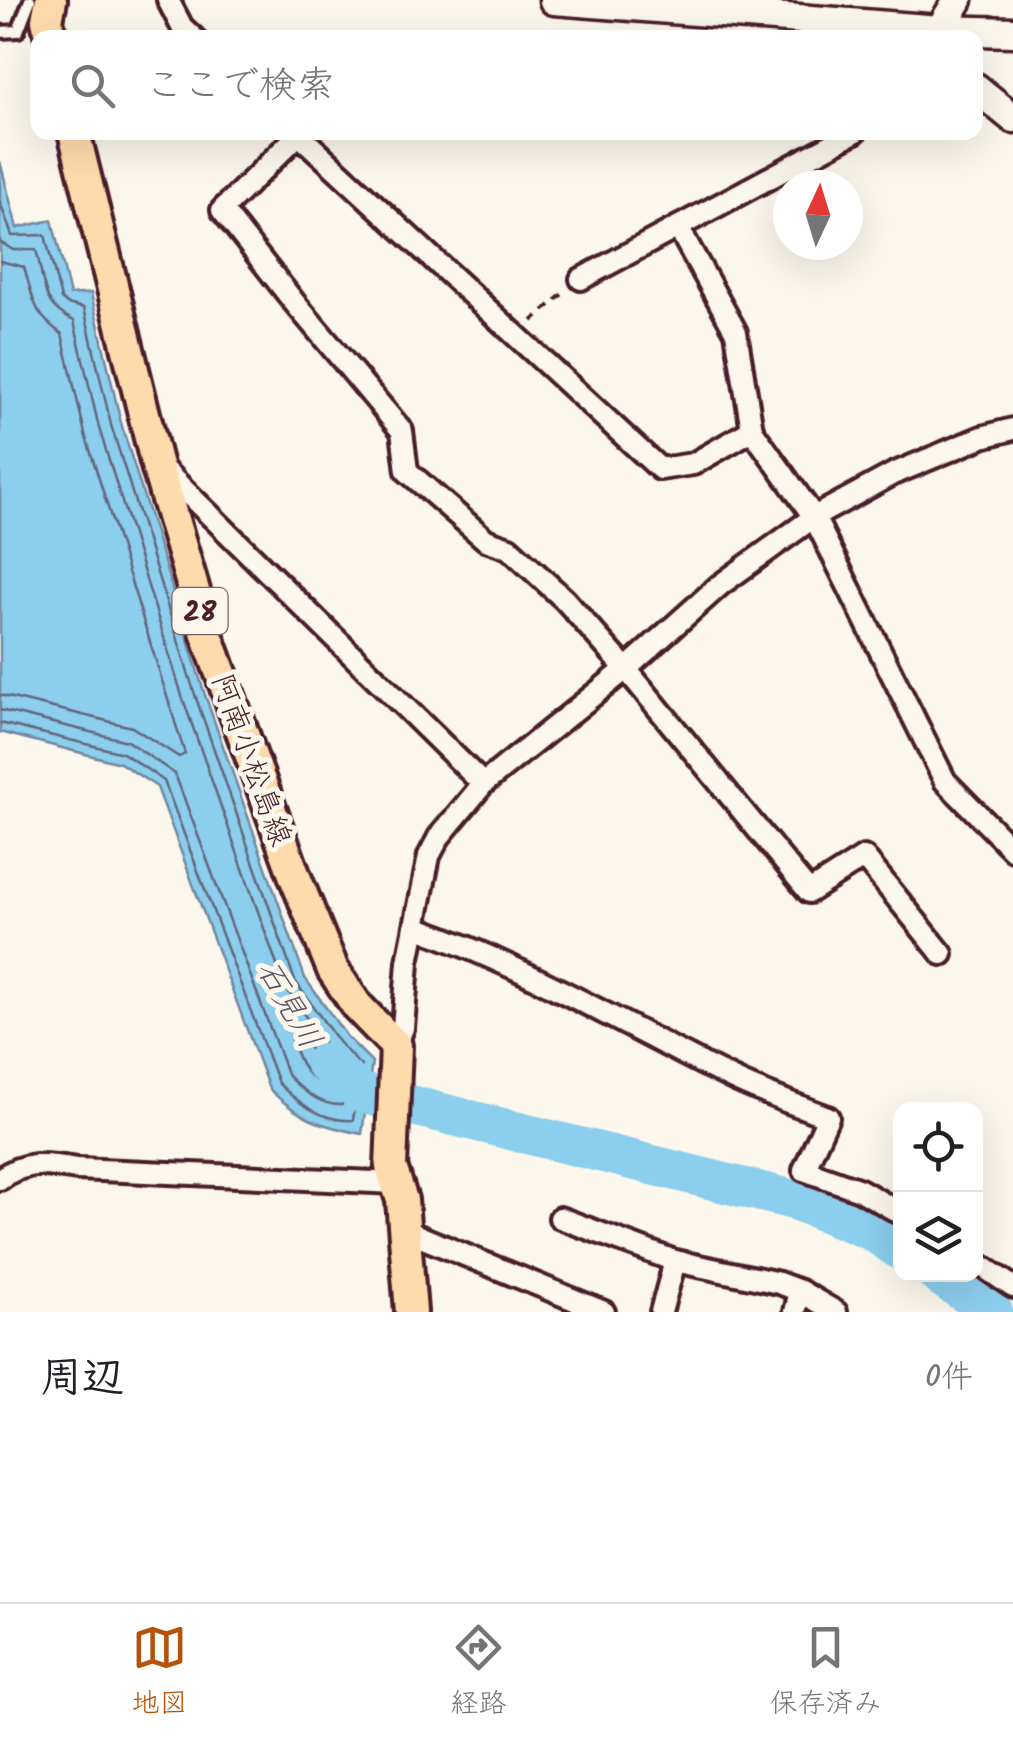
<!DOCTYPE html>
<html lang="ja">
<head>
<meta charset="utf-8">
<style>
	:root { --surface:#fff; --page:#f6f6f6; --text:#202124; --muted:#757577; --line:#e0e0e0; --accent:#b45309 }
	body { margin:0; font-family:Kalam,"Klee One",sans-serif; background:var(--page); color:var(--text) }
	.controls { position:absolute; right:30px; bottom:30px; display:grid; overflow:hidden; border-radius:20px; box-shadow:0 10px 40px #0002 }
	.controls button { width:90px; height:90px; display:grid; place-items:center; padding:0; border:0; border-bottom:2px solid var(--line); background:var(--surface); color:var(--text); font:50px sans-serif }
	.compass { position:absolute; left:773px; top:170px; width:90px; height:90px; border-radius:50%; background:var(--surface); box-shadow:0 10px 40px #0002; rotate:4deg }
	.list { margin:0; padding:0; list-style:none }
	h2 { display:flex; justify-content:space-between; align-items:center; height:130px; margin:0; padding:0 40px; font-size:42px }
	h2 small { font-size:32px; font-weight:400; color:var(--muted) }
	.icon { flex:none; width:55px; height:55px; fill:none; stroke:currentColor; stroke-width:2; stroke-linecap:round; stroke-linejoin:round }
	.map { position:relative; flex:none; width:1013px; height:1312px; overflow:hidden }
	.search { position:absolute; background:var(--surface); box-shadow:0 10px 40px #0002; left:30px; right:30px; top:30px; height:110px; display:flex; align-items:center; gap:25px; box-sizing:border-box; padding:0 35px; border-radius:20px; color:var(--muted); font-size:38px }
	.sheet { height:290px; background:var(--surface) }
	nav { display:flex; justify-content:space-around; align-items:center; box-sizing:border-box; height:140px; border-top:2px solid var(--line); background:var(--surface); font-size:28px; color:var(--muted) }
	nav a { display:grid; justify-items:center; gap:5px }
	nav .on { color:var(--accent) }
	.map>svg:first-child { display:block }
	.water { fill:#8cceed; stroke:#72889f; stroke-width:2.5 }
	.lines { fill:none; stroke-linecap:round; stroke-linejoin:round }
	.shore { stroke:#646579; stroke-width:2.5 }
	.river { stroke:#8cceed; stroke-width:40 }
	.lane-casing { stroke:#4a1f2b; stroke-width:18 }
	.street-casing { stroke:#4a1f2b; stroke-width:28 }
	.secondary-casing { stroke:#4a1f2b; stroke-width:35 }
	.primary-casing { stroke:#4a1f2b; stroke-width:38 }
	.path { stroke:#4a1f2b; stroke-width:4; stroke-dasharray:8 8; stroke-linecap:butt }
	.lane { stroke:#fbf7ec; stroke-width:10 }
	.street { stroke:#fbf7ec; stroke-width:20 }
	.secondary { stroke:#fbf7ec; stroke-width:28 }
	.primary { stroke:#fedbac; stroke-width:30 }
	.labels { text-anchor:middle; stroke-width:10; stroke-linejoin:round; paint-order:stroke }
	.shield { fill:#fbf7ec; stroke:#7f6065; stroke-width:2.5 }
	.shield-label { font-size:28px; font-weight:bold; fill:#4a1f2b }
	.street-label { font-size:30px; fill:#4a1f2b; stroke:#fbf7ec }
	.water-label { font-size:32px; font-style:italic; fill:#5e5465; stroke:#fbf7ec }
</style>
</head>
<body>
<div class="map">
<svg width="1013" height="1312" viewBox="0 0 1013 1312">
	<rect width="100%" height="100%" fill="#fbf7ec"/>
	<filter id="ink" filterUnits="userSpaceOnUse"><feTurbulence type="fractalNoise" baseFrequency=".01" numOctaves="2"/><feDisplacementMap in="SourceGraphic" scale="20" xChannelSelector="R" yChannelSelector="G"/><feConvolveMatrix kernelMatrix="1 2 1 2 8 2 1 2 1" color-interpolation-filters="sRGB"/></filter>
	<g filter="url(#ink)">
		<path class="water" d="M0,161L17,228L52,220L70,295L91,293L121,423L205,695L305,978L347,1037L372,1062L362,1134C319,1125 301,1120 269,1089L157,787L120,763L0,732Z"/>
		<g class="lines">
			<g class="shore">
				<path d="M0,202L12,236L45,235L61,299L67,304L84,308L111,425L196,698L295,981L339,1043L361,1066L353,1120C323,1122 298,1103 278,1083L164,781L123,753L0,723"/>
				<path d="M0,242L13,250H36C46,284 39,304 74,321L99,428L184,702L284,985L329,1051L347,1070L342,1105C321,1106 303,1091 288,1076L175,774L127,741L0,710"/>
				<path d="M0,261L24,267C34,300 32,313 62,334L85,434L185,754L179,757L132,727L0,695"/>
				<path d="M295,1035L300,1037L331,1075L329,1084C306,1082 299,1062 292,1041Z"/>
			</g>
			<g class="river">
				<polyline points="325,1063 361,1093 794,1200 872,1231 900,1250"/>
				<polyline points="937,1274 993,1312"/>
			</g>
			<defs>
				<polyline id="lane" points="0,32 18,31 30,0"/>
				<g id="street">
					<polyline points="168,0 182,27 194,38"/>
					<polyline points="296,132 660,469 693,464 752,430 814,517 945,781 1013,850"/>
					<polyline points="299,134 222,210 294,302 402,431 407,471 486,540 509,548 565,600 626,669 809,892 864,857 942,954"/>
					<polyline points="678,227 736,332 752,430"/>
					<polyline points="581,279 855,132"/>
					<polyline points="161,467 483,784"/>
					<path d="M415,927C522,965 620,1023 721,1073C755,1091 792,1103 828,1117L804,1170L860,1190L900,1213"/>
					<polyline points="396,1046 403,1028 408,962 429,856 439,837 483,784 626,669 720,585 814,517 893,474 982,437 1013,429"/>
					<path d="M0,1179C25,1160 47,1164 77,1169L397,1183"/>
					<polyline points="560,1218 675,1261"/>
					<polyline points="405,1235 416,1235 604,1312"/>
					<polyline points="976,1262 1013,1287"/>
					<polyline points="661,1312 675,1261 779,1283 800,1291 836,1312"/>
					<polyline points="795,1312 800,1291"/>
				</g>
				<g id="secondary">
					<polyline points="554,0 940,30 1013,32"/>
					<polyline points="940,30 958,0"/>
					<polyline points="976,88 1013,118"/>
				</g>
				<g id="primary">
					<polyline points="51,0 47,20 51,38"/>
					<polyline points="74,132 156,462 207,635 295,877 333,970 357,1006 396,1046 391,1167 402,1200 411,1312"/>
				</g>
			</defs>
			<use href="#lane" class="lane-casing"/>
			<use href="#street" class="street-casing"/>
			<use href="#secondary" class="secondary-casing"/>
			<use href="#primary" class="primary-casing"/>
			<polyline class="path" points="532,321 566,291"/>
			<use href="#lane" class="lane"/>
			<use href="#street" class="street"/>
			<use href="#secondary" class="secondary"/>
			<use href="#primary" class="primary"/>
		</g>
	</g>
	<g class="labels">
		<rect class="shield" x="172.5" y="588" width="55" height="46" rx="8"/>
		<g class="shield-label">
			<text x="200" y="621">28</text>
		</g>
		<g class="street-label">
			<text transform="translate(252 760) rotate(70)" y="10">阿南小松島線</text>
		</g>
		<g class="water-label">
			<text transform="translate(290 1004) rotate(60)" y="11">石見川</text>
		</g>
	</g>
</svg>
<div class="controls">
<button><svg class="icon" aria-label="locate" viewBox="0 0 24 24"><circle cx="12" cy="12" r="6"/><path d="M12 2v4M12 18v4M2 12h4M18 12h4"/></svg></button>
<button><svg class="icon" aria-label="layers" viewBox="0 0 24 24"><path d="M12 4l9 5-9 5-9-5zM3 14l9 5 9-5"/></svg></button>
</div>
<svg class="compass" viewBox="-18 -18 36 36"><path d="M0-13l5 13h-10z" fill="#e53935"/><path d="M0 13l5-13h-10z" fill="#757577"/></svg>
<div class="search"><svg class="icon" aria-label="search" viewBox="0 0 24 24"><circle cx="10" cy="10" r="6"/><path d="M15 15l6 6"/></svg>ここで検索</div>
</div>
<section class="sheet">
<h2>周辺<small>0件</small></h2>
<ul class="list">
</ul>
</section>
<nav>
<a class="on"><svg class="icon" aria-label="map" viewBox="0 0 24 24"><path d="M3 6l6-2 6 2 6-2v14l-6 2-6-2-6 2zM9 4v14M15 6v14"/></svg>地図</a>
<a><svg class="icon" aria-label="directions" viewBox="0 0 24 24"><path d="M12 3l9 9-9 9-9-9zM9 14v-3h6M13 9l2 2-2 2"/></svg>経路</a>
<a><svg class="icon" aria-label="saved" viewBox="0 0 24 24"><path d="M7 4h10v16l-5-4-5 4z"/></svg>保存済み</a>
</nav>
</body>
</html>
